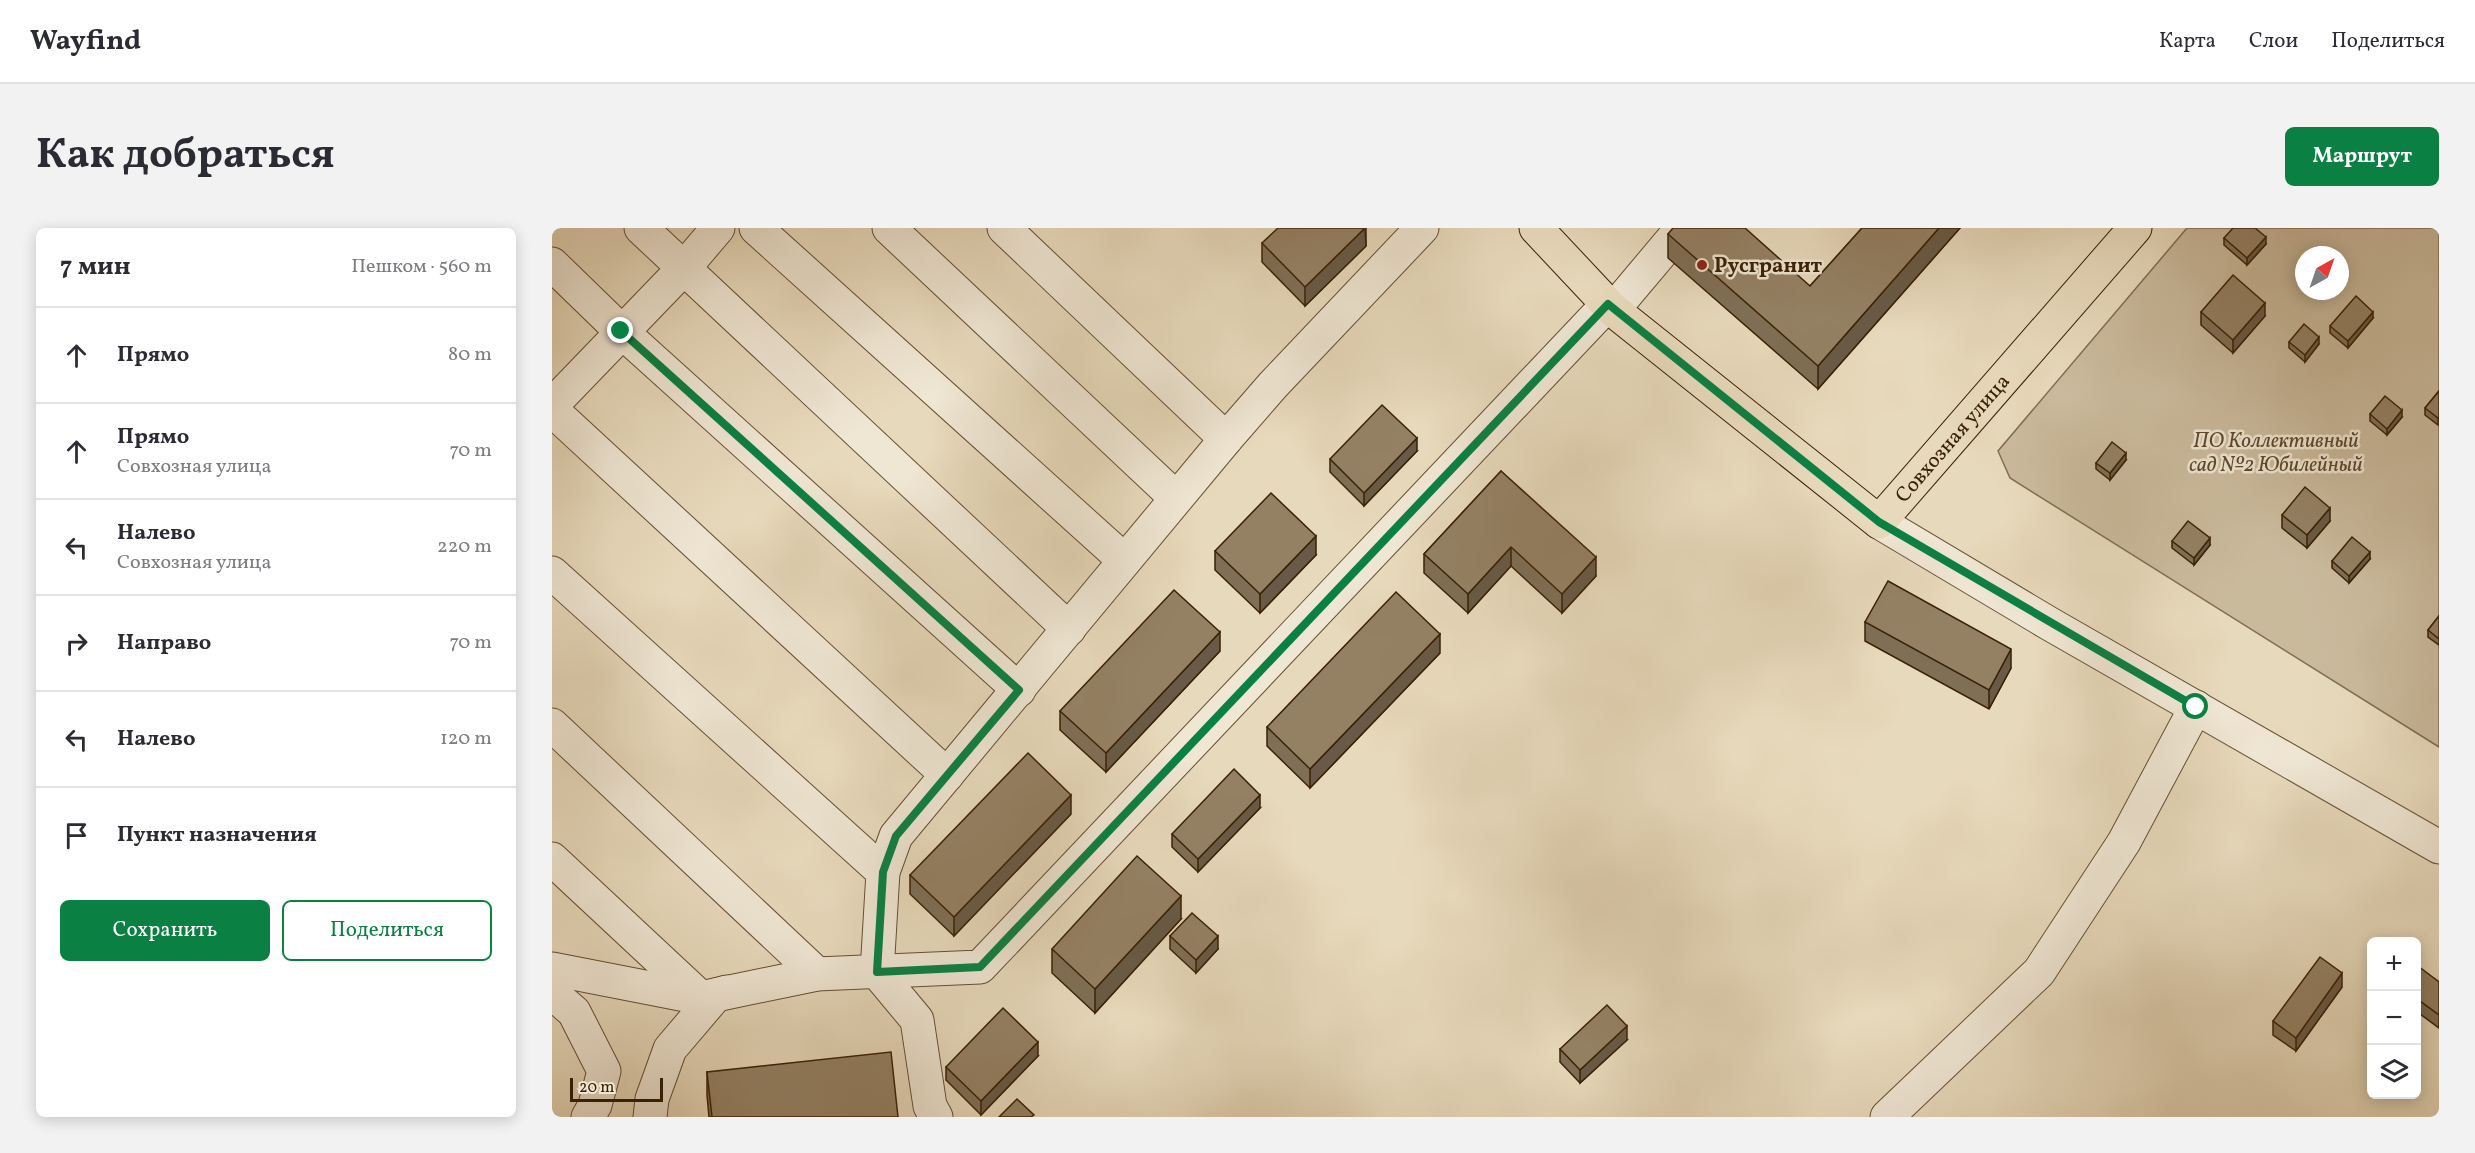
<!DOCTYPE html>
<html lang="ru">
<head>
<meta charset="utf-8">
<style>
	:root { --surface:#fff; --page:#f2f2f3; --text:#2b2b33; --muted:#7c7c81; --line:#e1e1e2; --accent:#0b8043 }
	body { margin:0; font-family:Vollkorn,serif; background:var(--page); color:var(--text) }
	.controls { position:absolute; right:18px; bottom:18px; display:grid; overflow:hidden; border-radius:9px; box-shadow:0 3px 15px #0003 }
	.controls button { width:54px; height:54px; display:grid; place-items:center; padding:0; border:0; border-bottom:2px solid var(--line); background:var(--surface); color:var(--text); font:30px sans-serif }
	.compass { position:absolute; left:1743px; top:18px; width:54px; height:54px; border-radius:50%; background:var(--surface); box-shadow:0 3px 15px #0003; rotate:40deg }
	.scale { position:absolute; left:18px; bottom:15px; width:93px; box-sizing:border-box; padding-left:6px; border:3px solid #3a2105; border-top:0; font-size:16px; line-height:21px; white-space:nowrap; color:#3a2105; -webkit-text-stroke:4px #efe6d3; paint-order:stroke }
	.stop { position:absolute; width:18px; height:18px; margin:-14px; border:4px solid #0b8043; border-radius:50%; background:#fff }
	.stop.end { background:#0b8043; border-color:#fff; box-shadow:0 2px 6px #0008 }
	.list { margin:0; padding:0; list-style:none }
	h2 { display:flex; justify-content:space-between; align-items:center; height:78px; margin:0; padding:0 24px; font-size:26px }
	h2 small { font-size:20px; font-weight:400; color:var(--muted) }
	.list li { display:grid; grid-template-columns:39px 1fr auto; gap:18px; align-items:center; box-sizing:border-box; height:96px; padding:0 24px; border-top:2px solid var(--line) }
	.list b { display:block; font-size:22px; white-space:nowrap }
	.list p { margin:0; font-size:20px; white-space:nowrap; color:var(--muted) }
	.list em { font-size:20px; font-style:normal; color:var(--muted) }
	.actions { display:flex; gap:12px; padding:18px 24px }
	.actions a { flex:1; padding:14px 0; border:2px solid var(--accent); border-radius:9px; text-align:center; font-size:21px; color:var(--accent) }
	.actions .main { background:var(--accent); color:#fff }
	.icon { flex:none; width:33px; height:33px; fill:none; stroke:currentColor; stroke-width:2; stroke-linecap:round; stroke-linejoin:round }
	.map { position:relative; flex:none; width:1887px; height:889px; overflow:hidden; border-radius:9px }
	header { display:flex; align-items:center; gap:36px; box-sizing:border-box; height:84px; padding:0 30px; background:var(--surface); border-bottom:2px solid var(--line) }
	header strong { font-size:28px }
	nav { display:flex; gap:33px; margin-inline-start:auto; font-size:21px }
	.intro { display:flex; align-items:center; justify-content:space-between; box-sizing:border-box; height:144px; padding:0 36px }
	h1 { margin:0; font-size:42px }
	.button { padding:15px 27px; border-radius:9px; background:var(--accent); color:#fff; font-size:21px; font-weight:700 }
	main { display:flex; gap:36px; padding:0 36px }
	aside { flex:1; background:var(--surface); border-radius:9px; box-shadow:0 3px 15px #0003 }
	.map>svg:first-child { display:block }
	.green { fill:#caba9c; stroke:#826e50; stroke-width:1.5; fill-rule:evenodd }
	.lines { fill:none; stroke-linecap:round; stroke-linejoin:round }
	.minor-casing { stroke:#654f32; stroke-width:35 }
	.major-casing { stroke:#3a2105; stroke-width:35 }
	.minor { stroke:#efe6d3; stroke-width:33 }
	.major { stroke:#e7d9bb; stroke-width:33 }
	.wall { fill:#7f6f56; stroke:#3a2105; stroke-width:1.5 }
	.shaded-wall { fill:#685a46; stroke:#3a2105; stroke-width:1.5 }
	.building { fill:#948164; stroke:#3a2105; stroke-width:1.5 }
	.route { stroke:#0b8043; stroke-width:8 }
	.poi-dot { fill:#8f2418; stroke:#efe6d3; stroke-width:2 }
	.labels { text-anchor:middle; stroke-width:5; stroke-linejoin:round; paint-order:stroke }
	.poi-label { font-size:21px; font-weight:bold; fill:#3a2105; stroke:#efe6d3; text-anchor:start }
	.street-label { font-size:21px; fill:#3a2105; stroke:#efe6d3 }
	.park-label { font-size:21px; font-style:italic; fill:#5e472b; stroke:#efe6d3 }
</style>
</head>
<body>
<header>
<strong>Wayfind</strong>
<nav><a>Карта</a><a>Слои</a><a>Поделиться</a></nav>
</header>
<div class="intro"><h1>Как добраться</h1><a class="button">Маршрут</a></div>
<main>
<aside>
<h2>7 мин<small>Пешком · 560 m</small></h2>
<ul class="list">
<li><svg class="icon" aria-label="ahead" viewBox="0 0 24 24"><path d="M12 20V5M6 11l6-6 6 6"/></svg><div><b>Прямо</b></div><em>80 m</em></li>
<li><svg class="icon" aria-label="ahead" viewBox="0 0 24 24"><path d="M12 20V5M6 11l6-6 6 6"/></svg><div><b>Прямо</b><p>Совхозная улица</p></div><em>70 m</em></li>
<li><svg class="icon" aria-label="left" viewBox="0 0 24 24"><path d="M17 20v-9H6M10 6l-5 5 5 5"/></svg><div><b>Налево</b><p>Совхозная улица</p></div><em>220 m</em></li>
<li><svg class="icon" aria-label="right" viewBox="0 0 24 24"><path d="M7 20v-9h11M14 6l5 5-5 5"/></svg><div><b>Направо</b></div><em>70 m</em></li>
<li><svg class="icon" aria-label="left" viewBox="0 0 24 24"><path d="M17 20v-9H6M10 6l-5 5 5 5"/></svg><div><b>Налево</b></div><em>120 m</em></li>
<li><svg class="icon" aria-label="arrive" viewBox="0 0 24 24"><path d="M6 21V4h12l-3 4 3 4H6"/></svg><div><b>Пункт назначения</b></div></li>
</ul>
<div class="actions"><a class="main">Сохранить</a><a>Поделиться</a></div>
</aside>
<div class="map">
<svg width="1887" height="889" viewBox="0 0 1887 889">
	<rect width="100%" height="100%" fill="#e7d9bb"/>
	<filter id="stains"><feTurbulence type="fractalNoise" baseFrequency=".00333" numOctaves="4"/><feColorMatrix values="0 0 0 0 .2 0 0 0 0 .09 0 0 0 0 .02 0 0 0 .5 -.17"/></filter>
	<radialGradient id="worn" r=".72"><stop offset=".6" stop-color="#630" stop-opacity="0"/><stop offset="1" stop-color="#630" stop-opacity=".3"/></radialGradient>
	<path class="green" d="M1635,0H1887V519L1458,250L1446,223ZM1752,27H1788V63H1752Z"/>
	<g class="lines">
		<defs>
			<g id="minor">
				<polyline points="89,0 517,401"/>
				<polyline points="204,0 572,332"/>
				<polyline points="337,0 624,270"/>
				<polyline points="452,0 674,211"/>
				<polyline points="0,36 69,103 467,462"/>
				<polyline points="1061,82 1130,0"/>
				<polyline points="0,177 132,40 166,0"/>
				<polyline points="0,182 395,547"/>
				<polyline points="1327,294 1498,396 1887,619"/>
				<polyline points="0,345 331,644"/>
				<polyline points="0,497 265,746"/>
				<polyline points="0,631 149,770"/>
				<polyline points="0,741 149,770 265,746 428,739 1056,76"/>
				<polyline points="0,765 22,784 52,843 43,877 36,889"/>
				<polyline points="98,889 100,871 118,821 164,767 175,764"/>
				<polyline points="384,889 378,878 365,792 325,744 331,644 344,608 674,211 721,157 870,0"/>
				<polyline points="1335,889 1487,744 1572,614 1644,479"/>
			</g>
			<g id="major">
				<path id="s1" d="M984,0L1061,82L1327,294L1583,0"/>
			</g>
		</defs>
		<use href="#minor" class="minor-casing"/>
		<use href="#major" class="major-casing"/>
		<use href="#minor" class="minor"/>
		<use href="#major" class="major"/>
	</g>
	<g class="wall">
		<polygon points="814,0 814,18 753,78 710,34 710,15"/>
		<polygon points="1310,0 1408,0 1266,161 1116,30 1116,6 1258,58"/>
		<polygon points="1672,10 1714,16 1695,37 1672,17"/>
		<polygon points="1649,84 1713,88 1681,125 1649,97"/>
		<polygon points="1821,90 1796,120 1778,105 1778,98"/>
		<polygon points="1737,114 1767,116 1753,134 1737,120"/>
		<polygon points="1887,163 1886,197 1873,187 1873,180"/>
		<polygon points="1818,186 1850,189 1835,207 1818,193"/>
		<polygon points="865,223 812,278 778,244 778,231"/>
		<polygon points="1574,232 1558,252 1544,241 1544,235"/>
		<polygon points="949,243 1044,348 1010,385 959,338 916,385 872,345 872,326"/>
		<polygon points="1730,287 1778,293 1755,320 1730,300"/>
		<polygon points="1620,313 1658,317 1642,337 1620,320"/>
		<polygon points="663,323 764,327 708,385 663,342"/>
		<polygon points="1818,331 1797,355 1780,340 1780,333"/>
		<polygon points="1887,388 1887,417 1876,409 1876,402"/>
		<polygon points="1313,394 1459,440 1437,481 1313,413"/>
		<polygon points="668,423 554,544 508,502 508,483"/>
		<polygon points="888,425 758,560 715,518 715,499"/>
		<polygon points="708,580 646,644 620,619 620,606"/>
		<polygon points="519,586 402,708 358,666 358,647"/>
		<polygon points="629,691 543,785 500,745 500,721"/>
		<polygon points="618,708 666,721 644,745 618,721"/>
		<polygon points="1864,740 1887,754 1887,800 1864,783"/>
		<polygon points="1790,759 1744,823 1721,807 1721,793"/>
		<polygon points="1075,812 1028,855 1008,834 1008,821"/>
		<polygon points="486,828 429,887 394,852 394,839"/>
		<polygon points="155,844 346,889 157,889 155,867"/>
	</g>
	<g class="shaded-wall">
		<polygon points="813,0 814,18 753,78 753,59"/>
		<polygon points="1387,0 1408,0 1266,161 1266,138"/>
		<polygon points="1714,9 1714,16 1695,37 1695,30"/>
		<polygon points="1713,75 1713,88 1681,125 1681,112"/>
		<polygon points="1821,84 1821,90 1796,120 1796,113"/>
		<polygon points="1767,109 1767,116 1753,134 1753,127"/>
		<polygon points="1850,182 1850,189 1835,207 1835,201"/>
		<polygon points="865,210 865,223 812,278 812,265"/>
		<polygon points="1574,225 1574,232 1558,252 1558,245"/>
		<polygon points="1778,280 1778,293 1755,320 1755,307"/>
		<polygon points="764,308 764,327 708,385 708,366"/>
		<polygon points="1658,310 1658,317 1642,337 1642,330"/>
		<polygon points="959,319 959,338 916,385 916,366"/>
		<polygon points="1818,324 1818,331 1797,355 1797,348"/>
		<polygon points="1044,329 1044,348 1010,385 1010,366"/>
		<polygon points="668,404 668,423 554,544 554,525"/>
		<polygon points="888,406 888,425 758,560 758,541"/>
		<polygon points="1459,421 1459,440 1437,481 1437,462"/>
		<polygon points="519,567 519,586 402,708 402,689"/>
		<polygon points="708,567 708,580 646,644 646,631"/>
		<polygon points="629,668 629,691 543,785 543,761"/>
		<polygon points="666,708 666,721 644,745 644,732"/>
		<polygon points="1790,745 1790,759 1744,823 1744,810"/>
		<polygon points="1075,798 1075,812 1028,855 1028,842"/>
		<polygon points="486,814 486,828 429,887 429,873"/>
	</g>
	<g class="building">
		<polygon points="726,0 813,0 753,59 710,15"/>
		<polygon points="1121,0 1193,0 1258,58 1310,0 1387,0 1266,138 1116,6"/>
		<polygon points="1681,0 1703,0 1714,9 1695,30 1672,10"/>
		<polygon points="1681,47 1713,75 1681,112 1649,84"/>
		<polygon points="1804,68 1821,84 1796,113 1778,98"/>
		<polygon points="1752,96 1767,109 1753,127 1737,114"/>
		<polygon points="1887,163 1887,189 1886,190 1873,180"/>
		<polygon points="1833,168 1850,182 1835,201 1818,186"/>
		<polygon points="830,177 865,210 812,265 778,231"/>
		<polygon points="1560,214 1574,225 1558,245 1544,235"/>
		<polygon points="949,243 1044,329 1010,366 959,319 916,366 872,326"/>
		<polygon points="1753,259 1778,280 1755,307 1730,287"/>
		<polygon points="719,265 764,308 708,366 663,323"/>
		<polygon points="1636,293 1658,310 1642,330 1620,313"/>
		<polygon points="1800,309 1818,324 1797,348 1780,333"/>
		<polygon points="1336,353 1459,421 1437,462 1313,394"/>
		<polygon points="622,362 668,404 554,525 508,483"/>
		<polygon points="844,364 888,406 758,541 715,499"/>
		<polygon points="1887,388 1887,411 1876,402"/>
		<polygon points="476,525 519,567 402,689 358,647"/>
		<polygon points="682,541 708,567 646,631 620,606"/>
		<polygon points="585,628 629,668 543,761 500,721"/>
		<polygon points="640,685 666,708 644,732 618,708"/>
		<polygon points="1768,729 1790,745 1744,810 1721,793"/>
		<polygon points="1866,738 1887,754 1887,787 1864,770 1864,740"/>
		<polygon points="1055,777 1075,798 1028,842 1008,821"/>
		<polygon points="451,780 486,814 429,873 394,839"/>
		<polygon points="339,824 346,889 160,889 155,844"/>
		<polygon points="465,871 482,887 479,889 447,889"/>
	</g>
	<g class="lines">
		<polyline class="route" points="69,103 467,462 344,608 331,644 325,744 428,739 1056,76 1327,294 1644,479"/>
	</g>
	<circle class="poi-dot" cx="1150" cy="37" r="6"/>
	<g class="labels">
		<g class="poi-label">
			<text x="1162" y="44">Русгранит</text>
		</g>
		<g class="street-label">
			<text dy="7" stroke="none"><textPath href="#s1" startOffset="564">Совхозная улица</textPath></text>
		</g>
		<g class="park-label">
			<text x="1724" y="219">ПО Коллективный<tspan x="1724" dy="24">сад №2 Юбилейный</tspan></text>
		</g>
	</g>
	<rect width="100%" height="100%" filter="url(#stains)"/>
	<rect width="100%" height="100%" fill="url(#worn)"/>
</svg>
<div class="controls">
<button>+</button>
<button>−</button>
<button><svg class="icon" aria-label="layers" viewBox="0 0 24 24"><path d="M12 4l9 5-9 5-9-5zM3 14l9 5 9-5"/></svg></button>
</div>
<svg class="compass" viewBox="-18 -18 36 36"><path d="M0-13l5 13h-10z" fill="#e53935"/><path d="M0 13l5-13h-10z" fill="#7c7c81"/></svg>
<div class="scale">20 m</div>
<div class="stop" style="left:1644px;top:479px"></div>
<div class="stop end" style="left:69px;top:103px"></div>
</div>
</main>
</body>
</html>
